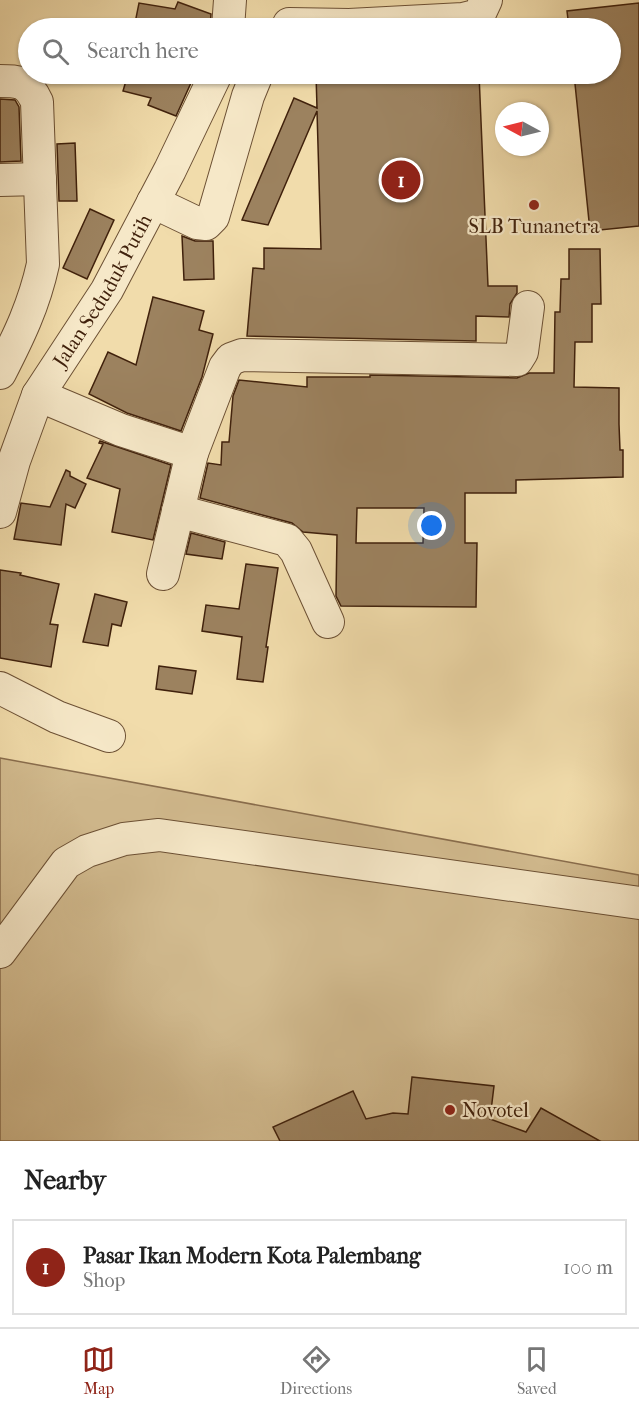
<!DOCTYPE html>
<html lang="en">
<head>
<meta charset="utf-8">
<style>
	:root { --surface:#fff; --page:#f6f6f6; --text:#222; --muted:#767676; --line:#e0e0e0; --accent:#8f2418 }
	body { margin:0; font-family:"IM FELL French Canon",serif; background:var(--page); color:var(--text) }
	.compass { position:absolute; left:495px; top:102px; width:54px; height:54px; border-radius:50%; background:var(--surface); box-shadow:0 2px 4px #0004; rotate:277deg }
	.you { position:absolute; left:432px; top:526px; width:21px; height:21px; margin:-15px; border:4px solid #fff; border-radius:50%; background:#1a73e8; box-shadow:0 0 0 9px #1a73e833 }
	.badge { display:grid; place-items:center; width:39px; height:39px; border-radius:50%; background:var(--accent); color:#fff; font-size:20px; font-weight:700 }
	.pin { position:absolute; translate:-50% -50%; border:3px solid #fff; box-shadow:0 2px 6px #0006 }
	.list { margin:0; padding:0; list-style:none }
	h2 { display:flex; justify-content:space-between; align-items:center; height:78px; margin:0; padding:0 24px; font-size:26px }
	h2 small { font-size:20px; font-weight:400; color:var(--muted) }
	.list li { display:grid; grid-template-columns:39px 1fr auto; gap:18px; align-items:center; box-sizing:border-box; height:96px; margin:0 12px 12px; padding:0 12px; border:2px solid var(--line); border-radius:0px }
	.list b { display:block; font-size:22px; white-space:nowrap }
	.list p { margin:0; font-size:20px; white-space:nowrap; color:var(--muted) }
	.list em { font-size:20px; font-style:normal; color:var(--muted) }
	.icon { flex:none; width:33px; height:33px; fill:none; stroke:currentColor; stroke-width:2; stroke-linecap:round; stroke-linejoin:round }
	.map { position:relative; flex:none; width:639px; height:1141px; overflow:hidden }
	.search { position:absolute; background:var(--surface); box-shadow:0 2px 4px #0004; left:18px; right:18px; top:18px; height:66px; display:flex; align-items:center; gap:15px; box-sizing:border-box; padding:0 21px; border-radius:33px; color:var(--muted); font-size:22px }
	.sheet { height:186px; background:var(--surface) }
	nav { display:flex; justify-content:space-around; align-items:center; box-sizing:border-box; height:84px; border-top:2px solid var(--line); background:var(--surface); font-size:16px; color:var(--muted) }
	nav a { display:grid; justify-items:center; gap:3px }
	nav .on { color:var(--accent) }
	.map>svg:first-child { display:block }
	.green { fill:#d3bc90; stroke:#8a6e4e; stroke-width:1.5 }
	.building { fill:#9c825f; stroke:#40210c; stroke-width:1.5; fill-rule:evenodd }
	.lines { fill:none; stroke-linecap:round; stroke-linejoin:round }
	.minor-casing { stroke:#6c5034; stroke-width:34 }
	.minor { stroke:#f6e8c8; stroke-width:32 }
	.poi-dot { fill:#8f2418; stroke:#f6e8c8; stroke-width:2 }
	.labels { text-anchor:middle; stroke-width:4.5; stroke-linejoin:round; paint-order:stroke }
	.poi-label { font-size:20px; fill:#40210c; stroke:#f6e8c8 }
	.street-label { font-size:20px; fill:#40210c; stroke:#f6e8c8 }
</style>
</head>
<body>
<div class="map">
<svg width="639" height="1141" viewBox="0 0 639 1141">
	<rect width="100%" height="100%" fill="#f1dcab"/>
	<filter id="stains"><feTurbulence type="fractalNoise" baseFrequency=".00333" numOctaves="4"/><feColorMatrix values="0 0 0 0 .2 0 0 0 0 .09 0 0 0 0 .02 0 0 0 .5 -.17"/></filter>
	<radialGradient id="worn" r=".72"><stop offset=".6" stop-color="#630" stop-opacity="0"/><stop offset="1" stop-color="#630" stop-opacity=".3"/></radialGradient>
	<polygon class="green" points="0,758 639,875 639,1141 0,1141"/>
	<g class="building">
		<polygon points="178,2 211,14 210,28 134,28 139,3 175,9"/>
		<polygon points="639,3 639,226 590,231 574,74 610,74 610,28 569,28 567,11"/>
		<polygon points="128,74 195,74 176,116 148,105 151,98 123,91"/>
		<polygon points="316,74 479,74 488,286 517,286 517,293 510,304 509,317 476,316 476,341 247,336 253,268 264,269 264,248 321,249 317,111 268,225 242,220 294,98 317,108"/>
		<polygon points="0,99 15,100 19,107 21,161 0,162"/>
		<polygon points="75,143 77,201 59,201 57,144"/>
		<polygon points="90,209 114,220 87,279 63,268"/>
		<polygon points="182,236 195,241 213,241 214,279 184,280"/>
		<path d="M569,249H600L601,304H592V342H575L574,387L619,388V424L620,450H623V477L516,480V493H465V543H477L476,607L341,606L336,596L337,535L303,532L292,523L200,498L208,463L221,465L222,442H229L233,396L239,380L307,387V377H370V375L517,378L529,373H554L555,312H560L561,279H569ZM357,508H424L423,543H356Z"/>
		<polygon points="153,297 204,311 199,330 213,334 202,377 181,431 127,413 89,394 108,352 136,365"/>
		<polygon points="100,441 171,465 153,540 112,532 120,489 87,478 103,444 99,443"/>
		<polygon points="66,470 70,472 70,476 86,484 75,508 66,504 61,545 14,539 21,503 50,507"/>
		<polygon points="191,533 225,542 222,559 186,554"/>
		<polygon points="246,564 278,568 266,647 268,647 263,682 237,679 242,637 202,631 206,605 239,609"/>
		<polygon points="0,570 21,573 20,575 59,584 50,624 58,625 51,667 0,658"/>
		<polygon points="95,594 127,602 121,626 112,624 108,646 83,642"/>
		<polygon points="159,666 196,671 192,694 156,689"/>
		<polygon points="412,1077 494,1086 490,1119 526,1132 541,1108 600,1141 280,1141 273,1127 353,1091 366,1119 393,1113 408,1114"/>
	</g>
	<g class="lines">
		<defs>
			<g id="minor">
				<polyline points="289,24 349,25 463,19 479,15 486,0"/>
				<polyline points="228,28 230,0"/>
				<path d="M0,81C20,81 28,82 37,102L43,264C34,305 19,336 0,373"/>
				<polyline points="0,180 40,179"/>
				<polyline points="153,202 197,223 206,224 213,217 248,96 257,74"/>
				<polyline points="38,395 121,430 192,453 163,574"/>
				<polyline points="192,453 225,367 231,359 242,355 517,360 522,352 528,307"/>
				<polyline points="178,511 287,540 296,551 328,622"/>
				<path id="s1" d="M0,512L14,461L38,395L107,290L170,170L216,74"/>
				<polyline points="0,688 57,717 109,736"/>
				<polyline points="0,952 66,863 87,851 124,839 159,835 639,903"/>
			</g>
		</defs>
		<use href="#minor" class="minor-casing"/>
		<use href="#minor" class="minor"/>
	</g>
	<g class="poi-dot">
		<circle cx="534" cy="205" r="6"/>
		<circle cx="450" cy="1110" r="6"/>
	</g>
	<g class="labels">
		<g class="poi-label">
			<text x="534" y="233">SLB Tunanetra</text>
			<text x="462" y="1117" text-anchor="start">Novotel</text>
		</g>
		<g class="street-label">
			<text dy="7" stroke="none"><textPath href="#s1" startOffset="246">Jalan Seduduk Putih</textPath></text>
		</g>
	</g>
	<rect width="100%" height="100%" filter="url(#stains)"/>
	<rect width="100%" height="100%" fill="url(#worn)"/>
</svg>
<svg class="compass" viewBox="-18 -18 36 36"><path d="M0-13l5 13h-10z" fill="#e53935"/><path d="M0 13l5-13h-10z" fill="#767676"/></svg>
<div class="you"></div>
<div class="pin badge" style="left:401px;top:180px">1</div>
<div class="search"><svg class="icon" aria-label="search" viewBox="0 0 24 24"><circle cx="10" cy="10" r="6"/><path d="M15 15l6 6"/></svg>Search here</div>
</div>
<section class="sheet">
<h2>Nearby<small></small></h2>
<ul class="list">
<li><span class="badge">1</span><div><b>Pasar Ikan Modern Kota Palembang</b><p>Shop</p></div><em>100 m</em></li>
</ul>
</section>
<nav>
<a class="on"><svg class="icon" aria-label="map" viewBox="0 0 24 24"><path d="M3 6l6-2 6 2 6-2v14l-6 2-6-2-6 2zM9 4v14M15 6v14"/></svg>Map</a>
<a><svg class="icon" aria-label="directions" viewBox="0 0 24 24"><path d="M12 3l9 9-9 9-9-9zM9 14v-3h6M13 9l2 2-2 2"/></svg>Directions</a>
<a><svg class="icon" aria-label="saved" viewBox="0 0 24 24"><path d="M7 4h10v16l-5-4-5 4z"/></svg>Saved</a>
</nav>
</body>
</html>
